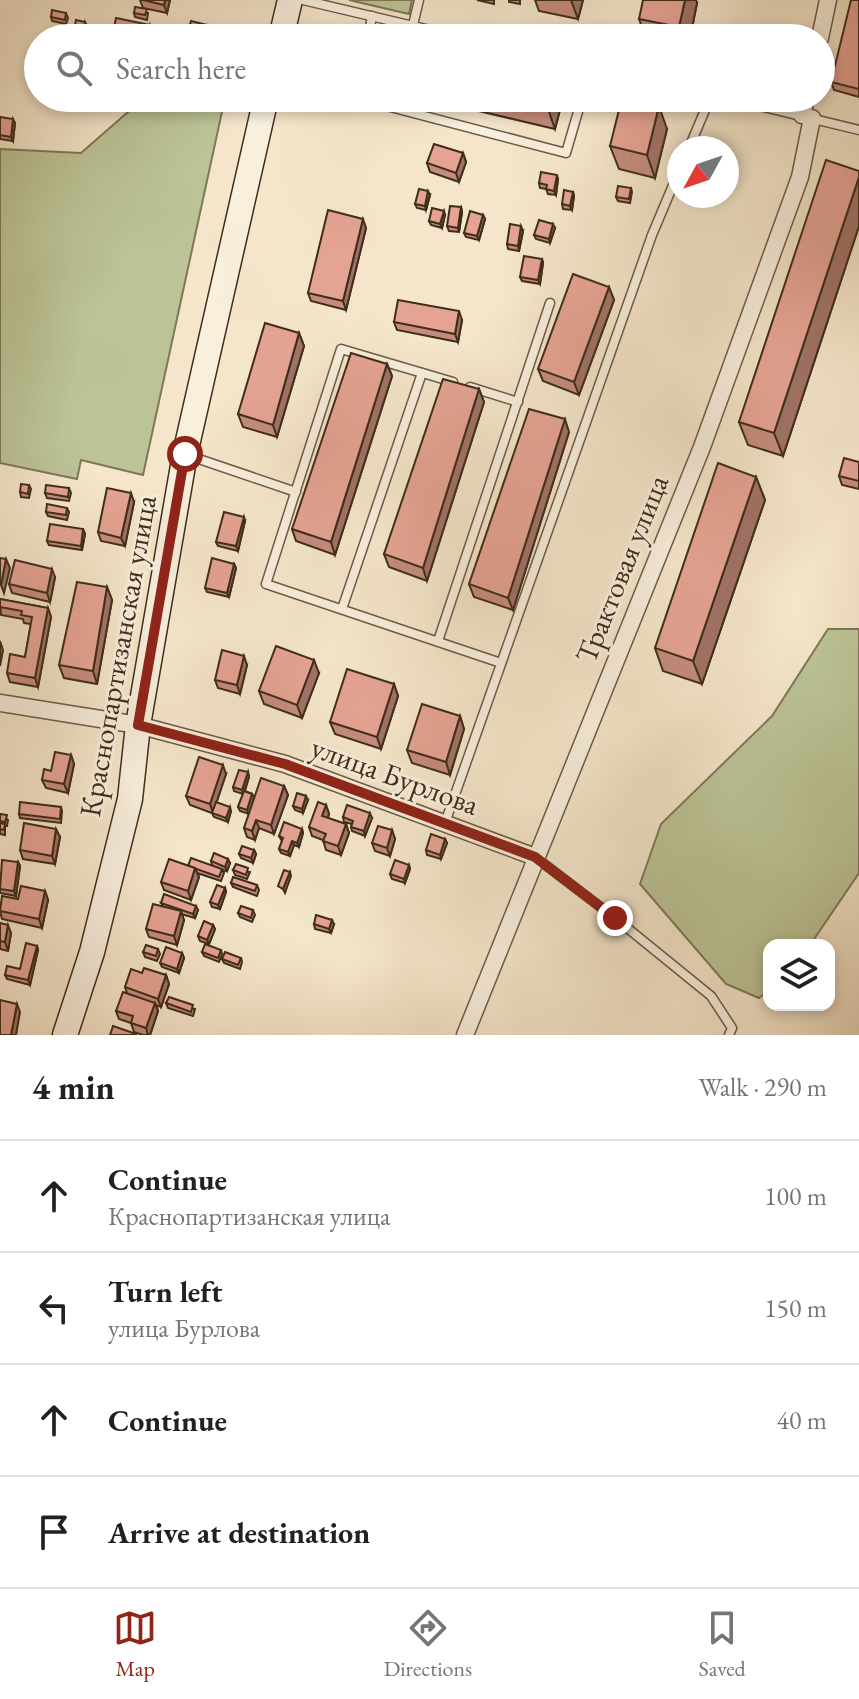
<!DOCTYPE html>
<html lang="en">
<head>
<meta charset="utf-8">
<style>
	:root { --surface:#fff; --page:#f6f6f6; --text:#202124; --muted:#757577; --line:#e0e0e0; --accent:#8f2418 }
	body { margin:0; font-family:"EB Garamond",serif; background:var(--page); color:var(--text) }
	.controls { position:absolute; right:24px; bottom:24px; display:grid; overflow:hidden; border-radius:16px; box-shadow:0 4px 12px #0003 }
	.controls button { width:72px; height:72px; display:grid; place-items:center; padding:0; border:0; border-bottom:2px solid var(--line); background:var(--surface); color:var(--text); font:40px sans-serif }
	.compass { position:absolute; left:667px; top:136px; width:72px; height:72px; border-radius:50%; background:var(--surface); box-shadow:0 4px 12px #0003; rotate:230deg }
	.stop { position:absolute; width:24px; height:24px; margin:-18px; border:6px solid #8f2418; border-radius:50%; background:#fff }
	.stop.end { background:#8f2418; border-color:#fff; box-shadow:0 2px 8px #0008 }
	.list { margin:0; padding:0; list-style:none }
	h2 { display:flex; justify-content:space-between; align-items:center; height:104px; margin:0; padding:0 32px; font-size:34px }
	h2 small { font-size:26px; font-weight:400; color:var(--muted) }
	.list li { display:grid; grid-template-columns:52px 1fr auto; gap:24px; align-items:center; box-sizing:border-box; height:112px; padding:0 32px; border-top:2px solid var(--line) }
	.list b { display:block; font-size:30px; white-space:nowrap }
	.list p { margin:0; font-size:26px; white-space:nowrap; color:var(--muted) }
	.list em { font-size:26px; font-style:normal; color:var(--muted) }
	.icon { flex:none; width:44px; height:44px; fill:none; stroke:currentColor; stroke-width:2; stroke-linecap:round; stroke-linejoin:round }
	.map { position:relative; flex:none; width:859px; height:1035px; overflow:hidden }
	.search { position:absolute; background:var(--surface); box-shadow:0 4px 12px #0003; left:24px; right:24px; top:24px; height:88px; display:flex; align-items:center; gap:20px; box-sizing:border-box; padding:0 28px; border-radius:44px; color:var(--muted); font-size:30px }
	.sheet { height:552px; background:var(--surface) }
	nav { display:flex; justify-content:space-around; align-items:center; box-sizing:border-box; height:112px; border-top:2px solid var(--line); background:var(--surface); font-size:22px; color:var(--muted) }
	nav a { display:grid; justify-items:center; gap:4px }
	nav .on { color:var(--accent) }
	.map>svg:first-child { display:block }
	.green { fill:#bcc497; stroke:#7e7859; stroke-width:2 }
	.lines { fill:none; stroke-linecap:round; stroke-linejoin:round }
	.lane-casing { stroke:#6c5b47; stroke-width:11 }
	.street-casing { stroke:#6c5b47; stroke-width:19 }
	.secondary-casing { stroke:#3f2d1b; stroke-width:27 }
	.lane { stroke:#f8efdd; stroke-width:8 }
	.street { stroke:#f8efdd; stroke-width:16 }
	.secondary { stroke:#f8efdd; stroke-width:24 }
	.wall { fill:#c58c7e; stroke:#3f2d1b; stroke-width:2 }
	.shaded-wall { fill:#a07267; stroke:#3f2d1b; stroke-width:2 }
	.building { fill:#e5a393; stroke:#3f2d1b; stroke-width:2 }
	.route { stroke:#8f2418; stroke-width:10 }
	.labels { text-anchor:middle; stroke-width:6; stroke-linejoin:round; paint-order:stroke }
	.street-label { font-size:30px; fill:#3f2d1b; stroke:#f8efdd }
</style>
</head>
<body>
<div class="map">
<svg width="859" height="1035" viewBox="0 0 859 1035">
	<rect width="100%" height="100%" fill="#f5e6cb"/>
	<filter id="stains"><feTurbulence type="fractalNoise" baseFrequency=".0025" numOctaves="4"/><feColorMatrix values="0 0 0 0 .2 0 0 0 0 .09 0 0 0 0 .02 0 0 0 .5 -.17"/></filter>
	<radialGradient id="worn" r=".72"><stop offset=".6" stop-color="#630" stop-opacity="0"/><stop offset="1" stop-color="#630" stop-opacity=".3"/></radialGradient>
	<g class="green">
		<polygon points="349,0 412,0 409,14"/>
		<polygon points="144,98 225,98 143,475 81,460 77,479 0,463 0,149 81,153"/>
		<polygon points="828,629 859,629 859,873 810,945 769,945 769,990 759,998 726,984 640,884 661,824 772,716"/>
	</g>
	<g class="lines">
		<defs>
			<g id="lane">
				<polyline points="303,0 464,38"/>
				<polyline points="413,25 419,0"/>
				<polyline points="368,38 372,16"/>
				<polyline points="356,98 566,153 582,98"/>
				<polyline points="727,98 859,130"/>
				<polyline points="689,148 710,98"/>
				<polyline points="453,382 341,349 266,584 501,663"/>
				<polyline points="470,387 518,402"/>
				<polyline points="187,455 296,492"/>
				<polyline points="342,609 422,373"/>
				<polyline points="438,641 550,303"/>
				<polyline points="445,823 652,235 679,171"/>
				<polyline points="535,857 615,918 711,996 732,1028 729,1035"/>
			</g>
			<g id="street">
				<polyline points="820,38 828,0"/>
				<polyline points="802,115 806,98"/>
				<polyline points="0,703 138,725 285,764 535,857"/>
				<polyline points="465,1035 702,447 800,177 812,118"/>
			</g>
			<g id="secondary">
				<polyline points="281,38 290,0"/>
				<polyline points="65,1035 92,952 130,799 138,725 185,454 266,98"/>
			</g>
		</defs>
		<use href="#lane" class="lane-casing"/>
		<use href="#street" class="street-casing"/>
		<use href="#secondary" class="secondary-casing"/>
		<use href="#lane" class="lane"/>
		<use href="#street" class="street"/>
		<use href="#secondary" class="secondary"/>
	</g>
	<g class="wall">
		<polygon points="140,0 170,0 167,13 143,8"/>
		<polygon points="477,0 494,0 494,4"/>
		<polygon points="509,0 520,0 520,4 509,2"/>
		<polygon points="535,0 583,0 578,19 539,11"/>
		<polygon points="859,0 859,97 834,90 831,82"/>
		<polygon points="697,3 690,38 646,38 639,19"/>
		<polygon points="66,13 68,18 66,24 52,21 51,17"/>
		<polygon points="134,13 148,13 147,20 135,17"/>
		<polygon points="207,25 208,29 206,37 191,32 189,28"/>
		<polygon points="87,26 85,37 76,35 74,30"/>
		<polygon points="104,98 124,98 120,106"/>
		<polygon points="424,98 563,98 555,129"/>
		<polygon points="0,117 15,123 13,141 0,139"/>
		<polygon points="667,129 655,178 619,169 610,146"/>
		<polygon points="463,153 466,162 459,182 430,172 427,163"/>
		<polygon points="859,171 859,226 783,456 748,445 739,422"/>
		<polygon points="558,179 556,195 548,194 546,189 540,188 539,183"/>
		<polygon points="631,188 632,192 630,203 618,201 616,197"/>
		<polygon points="573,192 574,196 572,210 563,209 562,204"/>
		<polygon points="430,195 426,210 417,208 415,204"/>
		<polygon points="461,207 462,212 459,232 449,231 447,226"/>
		<polygon points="445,215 442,228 431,225 429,221"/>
		<polygon points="483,215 485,219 479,240 466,237 464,233"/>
		<polygon points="366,228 346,310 311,301 308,293"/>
		<polygon points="555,228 550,243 536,239 534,235"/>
		<polygon points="523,231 519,251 508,249 507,244"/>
		<polygon points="542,259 543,263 540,284 522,281 520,277"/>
		<polygon points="609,287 614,300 579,395 543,381 538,369"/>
		<polygon points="462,320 458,342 397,330 394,322"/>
		<polygon points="299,333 304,346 277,437 243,427 238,414"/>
		<polygon points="387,364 392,376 335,555 296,541 292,529"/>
		<polygon points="479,389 484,402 427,581 389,567 384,554"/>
		<polygon points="569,432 513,610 474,597 469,584"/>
		<polygon points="859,462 859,489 842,485 839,476"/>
		<polygon points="756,477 765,500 702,684 663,671 655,648"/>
		<polygon points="29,485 31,489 29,498 21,497 20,492"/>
		<polygon points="69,488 71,493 69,501 47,498 45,493"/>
		<polygon points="134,502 125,546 101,541 98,532"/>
		<polygon points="67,508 69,512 67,520 48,516 46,512"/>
		<polygon points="245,521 238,551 218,546 216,542"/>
		<polygon points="83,529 85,534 82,550 49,545 47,541"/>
		<polygon points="234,564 236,568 229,597 207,592 205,588"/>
		<polygon points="55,577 50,602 12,593 9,584"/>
		<polygon points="107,587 112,600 97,684 64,678 59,665"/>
		<polygon points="0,599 48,608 51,617 38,687 10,682 7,673 25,657 31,624 24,623 23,619 1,615"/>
		<polygon points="247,665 240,694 218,688 215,680"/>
		<polygon points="319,673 302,718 264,704 259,691"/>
		<polygon points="394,684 398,696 381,749 335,734 330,722"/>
		<polygon points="460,716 464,729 450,775 412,763 407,750"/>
		<polygon points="71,755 74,764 68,793 46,788 42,780"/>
		<polygon points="248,772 249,777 245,791 252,794 254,798 249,814 240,811 238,807 243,794 234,791 233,787"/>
		<polygon points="226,774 216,803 231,811 228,822 214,817 212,813 190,805 186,796"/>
		<polygon points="284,786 288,795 274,834 259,828 255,840 247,837 244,828"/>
		<polygon points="308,800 303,813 295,810 293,806"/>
		<polygon points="326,805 329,814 328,818 346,824 349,833 341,855 326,850 323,840 312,836 309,827"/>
		<polygon points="61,807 62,811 61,823 20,818 19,814"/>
		<polygon points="0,814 8,820 7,826 5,826 5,835 0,834"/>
		<polygon points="343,817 372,818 365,836 352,831 351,827 352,824 344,822"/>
		<polygon points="302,829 303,833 299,847 294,845 290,856 281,853 279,849 282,841 279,836"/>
		<polygon points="392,830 395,839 390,856 375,851 372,843"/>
		<polygon points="60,837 55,864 23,859 20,850"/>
		<polygon points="445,839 447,843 441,859 427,855 426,850"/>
		<polygon points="254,850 256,854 253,863 241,858 239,854"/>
		<polygon points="211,861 230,863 227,871 222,870 224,873 221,881 197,873 199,877 191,900 164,890 161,882 188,866 212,865"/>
		<polygon points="18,862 20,866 16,896 0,893 0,876"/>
		<polygon points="409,865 410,869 405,883 392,879 390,874"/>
		<polygon points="233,870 250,872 247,879 235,875"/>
		<polygon points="231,883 257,885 259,890 257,896 233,887"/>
		<polygon points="225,888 226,892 220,909 212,907 210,902"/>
		<polygon points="45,891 48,900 42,928 2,919 0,911 18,899"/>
		<polygon points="161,903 198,910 195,918 181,914 184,920 177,945 149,937 146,929 163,906"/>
		<polygon points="253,910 255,915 252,922 240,917 238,913"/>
		<polygon points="0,923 11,933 8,951 0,949"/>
		<polygon points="314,924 334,924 331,933 315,929"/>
		<polygon points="213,925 215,929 209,944 200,941 198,936"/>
		<polygon points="37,946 38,950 30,985 7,979 5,975 20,969"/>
		<polygon points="158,949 160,954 157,961 145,957 143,952"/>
		<polygon points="221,950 222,954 219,962 204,956 202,952"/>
		<polygon points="182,953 184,958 179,973 162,967 160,963"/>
		<polygon points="241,958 242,962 240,969 224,963 222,959"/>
		<polygon points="142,973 166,975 169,984 161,1007 156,1005 158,1011 150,1035 143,1035 134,1032 131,1023 119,1019 116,1011 127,993 125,987"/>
		<polygon points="166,1003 195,1009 193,1016 168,1008"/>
	</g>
	<g class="shaded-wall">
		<polygon points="165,0 170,0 167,13 164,5"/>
		<polygon points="571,0 583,0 578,19"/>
		<polygon points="685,0 696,0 697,3 690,38 683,38 679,27"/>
		<polygon points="85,22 87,26 85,37 83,32"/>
		<polygon points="150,25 153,33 152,38 147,38"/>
		<polygon points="549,98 563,98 555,129 547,106"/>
		<polygon points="659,106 667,129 655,178 647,155"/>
		<polygon points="13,119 15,123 13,141 11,137"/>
		<polygon points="463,153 466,162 459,182 456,173"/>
		<polygon points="557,175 558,179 556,195 554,191"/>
		<polygon points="859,177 859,226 783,456 774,433"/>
		<polygon points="428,191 430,195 426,210 425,206"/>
		<polygon points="573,192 574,196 572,210 570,206"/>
		<polygon points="461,207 462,212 459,232 458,228"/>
		<polygon points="444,211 445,215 442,228 440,224"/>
		<polygon points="483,215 485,219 479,240 477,236"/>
		<polygon points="363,219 366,228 346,310 343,301"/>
		<polygon points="553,224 555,228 550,243 549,239"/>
		<polygon points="521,226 523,231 519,251 518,246"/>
		<polygon points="542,259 543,263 540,284 538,280"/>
		<polygon points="609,287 614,300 579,395 574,382"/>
		<polygon points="459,311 462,320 458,342 455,334"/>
		<polygon points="299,333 304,346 277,437 273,425"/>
		<polygon points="387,364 392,376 335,555 331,542"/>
		<polygon points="479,389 484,402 427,581 423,568"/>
		<polygon points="565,419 569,432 513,610 508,598"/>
		<polygon points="756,477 765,500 702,684 693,661"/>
		<polygon points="131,493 134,502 125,546 121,538"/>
		<polygon points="244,517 245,521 238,551 236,546"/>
		<polygon points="83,529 85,534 82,550 81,546"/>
		<polygon points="6,559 10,568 4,593 1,585"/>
		<polygon points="234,564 236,568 229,597 227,593"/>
		<polygon points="52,569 55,577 50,602 47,593"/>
		<polygon points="107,587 112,600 97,684 93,671"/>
		<polygon points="48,608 51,617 38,687 35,678"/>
		<polygon points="0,641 3,650 0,666"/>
		<polygon points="244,656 247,665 240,694 237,685"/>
		<polygon points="314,660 319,673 302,718 297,705"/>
		<polygon points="394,684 398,696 381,749 377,737"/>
		<polygon points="460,716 464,729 450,775 446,762"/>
		<polygon points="71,755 74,764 68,793 64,784"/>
		<polygon points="223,765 226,774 213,813 210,804"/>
		<polygon points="248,772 249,777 243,794 242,790"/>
		<polygon points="284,786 288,795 274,834 271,825"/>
		<polygon points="252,794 254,798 249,814 247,810"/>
		<polygon points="306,796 308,800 303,813 302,809"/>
		<polygon points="326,805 329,814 325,824 322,816"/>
		<polygon points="230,807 231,811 228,822 226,818"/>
		<polygon points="370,813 372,818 365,836 364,831"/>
		<polygon points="256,820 259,828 255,840 252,831"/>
		<polygon points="346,824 349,833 341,855 338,846"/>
		<polygon points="56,829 60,837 55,864 52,856"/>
		<polygon points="302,829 303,833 299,847 297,843"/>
		<polygon points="392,830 395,839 390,856 387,848"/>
		<polygon points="445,839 447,843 441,859 440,855"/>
		<polygon points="292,841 294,845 290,856 288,852"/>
		<polygon points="254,850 256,854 253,863 251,858"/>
		<polygon points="228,859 230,863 227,871 225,867"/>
		<polygon points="18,862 20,866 16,896 14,891"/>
		<polygon points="409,865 410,869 405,883 404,879"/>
		<polygon points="195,868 199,877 191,900 188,891"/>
		<polygon points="290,872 291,876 285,893 283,889"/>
		<polygon points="225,888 226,892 220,909 218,905"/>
		<polygon points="45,891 48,900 42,928 39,919"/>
		<polygon points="196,906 198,910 195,918 193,914"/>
		<polygon points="181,911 184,920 177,945 174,936"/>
		<polygon points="332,920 334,924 331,933 329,929"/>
		<polygon points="8,925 11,933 8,951 5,942"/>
		<polygon points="213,925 215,929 209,944 207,940"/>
		<polygon points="37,946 38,950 30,985 28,980"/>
		<polygon points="182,953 184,958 179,973 177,969"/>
		<polygon points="166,975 169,984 161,1007 158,999"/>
		<polygon points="155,1003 158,1011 150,1035 148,1035 146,1028"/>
		<polygon points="17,1004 20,1012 16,1035 11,1035"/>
	</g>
	<g class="building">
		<polygon points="143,0 165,0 164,5"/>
		<polygon points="643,0 685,0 679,27 639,19"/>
		<polygon points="851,0 859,0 859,89 831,82"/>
		<polygon points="135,7 147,9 145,15 134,13"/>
		<polygon points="52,10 66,13 65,20 51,17"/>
		<polygon points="116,18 150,25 147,38 112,38"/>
		<polygon points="76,20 85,22 83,32 74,30"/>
		<polygon points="191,21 207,25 205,32 189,28"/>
		<polygon points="374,28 417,38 371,38"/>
		<polygon points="512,98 549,98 547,106"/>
		<polygon points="622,98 659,106 647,155 610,146"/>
		<polygon points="0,117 13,119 11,137 0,135"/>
		<polygon points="434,144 463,153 456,173 427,163"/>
		<polygon points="826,160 859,171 859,177 774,433 739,422"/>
		<polygon points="541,172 557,175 554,191 546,189 547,185 539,183"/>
		<polygon points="618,186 631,188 629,199 616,197"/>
		<polygon points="419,189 428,191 425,206 415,204"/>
		<polygon points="564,190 573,192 570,206 562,204"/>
		<polygon points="450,206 461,207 458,228 447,226"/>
		<polygon points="432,208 444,211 440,224 429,221"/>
		<polygon points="328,210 363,219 343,301 308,293"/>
		<polygon points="470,211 483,215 477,236 464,233"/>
		<polygon points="539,220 553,224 549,239 534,235"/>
		<polygon points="510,224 521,226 518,246 507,244"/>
		<polygon points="524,256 542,259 538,280 520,277"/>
		<polygon points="573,274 609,287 574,382 538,369"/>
		<polygon points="398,300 459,311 455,334 394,322"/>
		<polygon points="265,323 299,333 273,425 238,414"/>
		<polygon points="351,353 387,364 331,542 292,529"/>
		<polygon points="443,379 479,389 423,568 384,554"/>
		<polygon points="529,409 565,419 508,598 469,584"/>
		<polygon points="844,458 859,462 859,481 839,476"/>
		<polygon points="718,463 756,477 693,661 655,648"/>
		<polygon points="21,484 29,485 28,494 20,492"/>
		<polygon points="46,485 69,488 68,497 45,493"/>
		<polygon points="107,488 131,493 121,538 98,532"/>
		<polygon points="47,504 67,508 66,515 46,512"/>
		<polygon points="224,512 244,517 236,546 216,542"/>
		<polygon points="50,524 83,529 81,546 47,541"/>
		<polygon points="0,558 6,559 1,585 0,584"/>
		<polygon points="212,558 234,564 227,593 205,588"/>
		<polygon points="15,560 52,569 47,593 9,584"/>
		<polygon points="77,582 107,587 93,671 59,665"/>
		<polygon points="0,599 48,608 35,678 7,673 10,654 25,657 32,617 21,615 22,611 0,607"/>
		<polygon points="276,646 314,660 297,705 259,691"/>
		<polygon points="222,650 244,656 237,685 215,680"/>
		<polygon points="347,669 394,684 377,737 330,722"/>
		<polygon points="422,704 460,716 446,762 407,750"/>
		<polygon points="55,752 71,755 64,784 42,780 44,769 51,771"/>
		<polygon points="199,757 223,765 210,804 186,796"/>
		<polygon points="239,770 248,772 242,790 233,787"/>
		<polygon points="261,778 284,786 271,825 256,820 252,831 244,828"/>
		<polygon points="244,791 252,794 247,810 238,807"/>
		<polygon points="297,793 306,796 302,809 293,806"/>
		<polygon points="20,802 61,807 60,819 19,814"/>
		<polygon points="216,802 230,807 226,818 212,813"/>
		<polygon points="318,802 326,805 322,816 346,824 338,846 323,841 326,834 309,827"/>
		<polygon points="347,805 370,813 364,831 351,827 353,821 343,817"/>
		<polygon points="0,814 7,815 5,822 0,821"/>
		<polygon points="284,822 302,829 297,843 292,841 288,852 279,849 283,838 279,836"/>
		<polygon points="0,823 5,824 4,830 0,829"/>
		<polygon points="24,823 56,829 52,856 20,850"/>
		<polygon points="378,826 392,830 387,848 372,843"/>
		<polygon points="431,834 445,839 440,855 426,850"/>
		<polygon points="242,846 254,850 251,858 239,854"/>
		<polygon points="214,853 228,859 225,867 211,861"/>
		<polygon points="191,858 222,869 219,877 188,866"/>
		<polygon points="169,859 195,868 188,891 161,882"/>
		<polygon points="2,860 18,862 14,891 0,889"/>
		<polygon points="395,860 409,865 404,879 390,874"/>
		<polygon points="236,864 248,868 246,875 233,870"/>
		<polygon points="284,870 290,872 283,889 278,886"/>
		<polygon points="233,877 257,885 255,891 231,883"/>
		<polygon points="217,885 225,888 218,905 210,902"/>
		<polygon points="21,886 45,891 39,919 0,911 2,896 18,899"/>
		<polygon points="164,894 196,906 193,914 161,903"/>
		<polygon points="153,904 181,911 174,936 146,929"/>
		<polygon points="241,906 253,910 251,918 238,913"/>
		<polygon points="316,915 332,920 329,929 314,924"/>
		<polygon points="204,921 213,925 207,940 198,936"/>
		<polygon points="0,923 8,925 5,942 0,941"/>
		<polygon points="26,943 37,946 28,980 5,975 7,966 20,969"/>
		<polygon points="205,944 221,950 218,958 202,952"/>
		<polygon points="146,945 158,949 156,956 143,952"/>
		<polygon points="166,947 182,953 177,969 160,963"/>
		<polygon points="225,952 241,958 238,965 222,959"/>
		<polygon points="144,968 166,975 158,999 125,987 131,969 142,973"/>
		<polygon points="123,992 155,1003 146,1028 131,1023 133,1016 116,1011"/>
		<polygon points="169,997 193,1005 191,1012 166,1003"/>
		<polygon points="0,1000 17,1004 11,1035 0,1035"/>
		<polygon points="113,1026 136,1034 136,1035 110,1035"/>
	</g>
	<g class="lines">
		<polyline class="route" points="185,454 138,725 285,764 535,857 615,918"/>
	</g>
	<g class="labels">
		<g class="street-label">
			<text transform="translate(622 569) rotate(-68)" y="10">Трактовая улица</text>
			<text transform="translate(118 656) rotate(-80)" y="10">Краснопартизанская улица</text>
			<text transform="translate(395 776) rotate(20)" y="10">улица Бурлова</text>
		</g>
	</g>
	<rect width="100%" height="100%" filter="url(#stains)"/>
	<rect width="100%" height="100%" fill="url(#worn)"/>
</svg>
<div class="controls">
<button><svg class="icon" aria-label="layers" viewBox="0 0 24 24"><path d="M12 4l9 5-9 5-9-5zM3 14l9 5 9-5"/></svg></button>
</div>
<svg class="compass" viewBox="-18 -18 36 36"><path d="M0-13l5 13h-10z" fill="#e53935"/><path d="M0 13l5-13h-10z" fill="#757577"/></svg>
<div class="stop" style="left:185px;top:454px"></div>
<div class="stop end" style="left:615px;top:918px"></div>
<div class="search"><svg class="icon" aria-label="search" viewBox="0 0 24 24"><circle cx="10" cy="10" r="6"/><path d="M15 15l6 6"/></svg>Search here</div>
</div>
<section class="sheet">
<h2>4 min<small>Walk · 290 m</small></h2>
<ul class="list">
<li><svg class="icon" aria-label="ahead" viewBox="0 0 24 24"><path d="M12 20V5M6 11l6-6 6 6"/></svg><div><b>Continue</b><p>Краснопартизанская улица</p></div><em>100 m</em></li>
<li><svg class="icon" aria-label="left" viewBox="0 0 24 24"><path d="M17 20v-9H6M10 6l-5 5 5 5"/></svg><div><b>Turn left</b><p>улица Бурлова</p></div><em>150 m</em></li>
<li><svg class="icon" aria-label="ahead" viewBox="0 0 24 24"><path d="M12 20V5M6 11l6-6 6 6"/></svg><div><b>Continue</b></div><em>40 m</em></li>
<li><svg class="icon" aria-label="arrive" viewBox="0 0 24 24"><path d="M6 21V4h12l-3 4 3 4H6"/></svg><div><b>Arrive at destination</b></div></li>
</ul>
</section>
<nav>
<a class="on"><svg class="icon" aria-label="map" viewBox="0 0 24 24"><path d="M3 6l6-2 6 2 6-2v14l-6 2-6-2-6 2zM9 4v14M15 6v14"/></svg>Map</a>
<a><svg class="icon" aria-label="directions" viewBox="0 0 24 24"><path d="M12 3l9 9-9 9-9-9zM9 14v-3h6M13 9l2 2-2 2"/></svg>Directions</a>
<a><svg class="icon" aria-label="saved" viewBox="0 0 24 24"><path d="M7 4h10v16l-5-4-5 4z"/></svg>Saved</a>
</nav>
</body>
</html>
